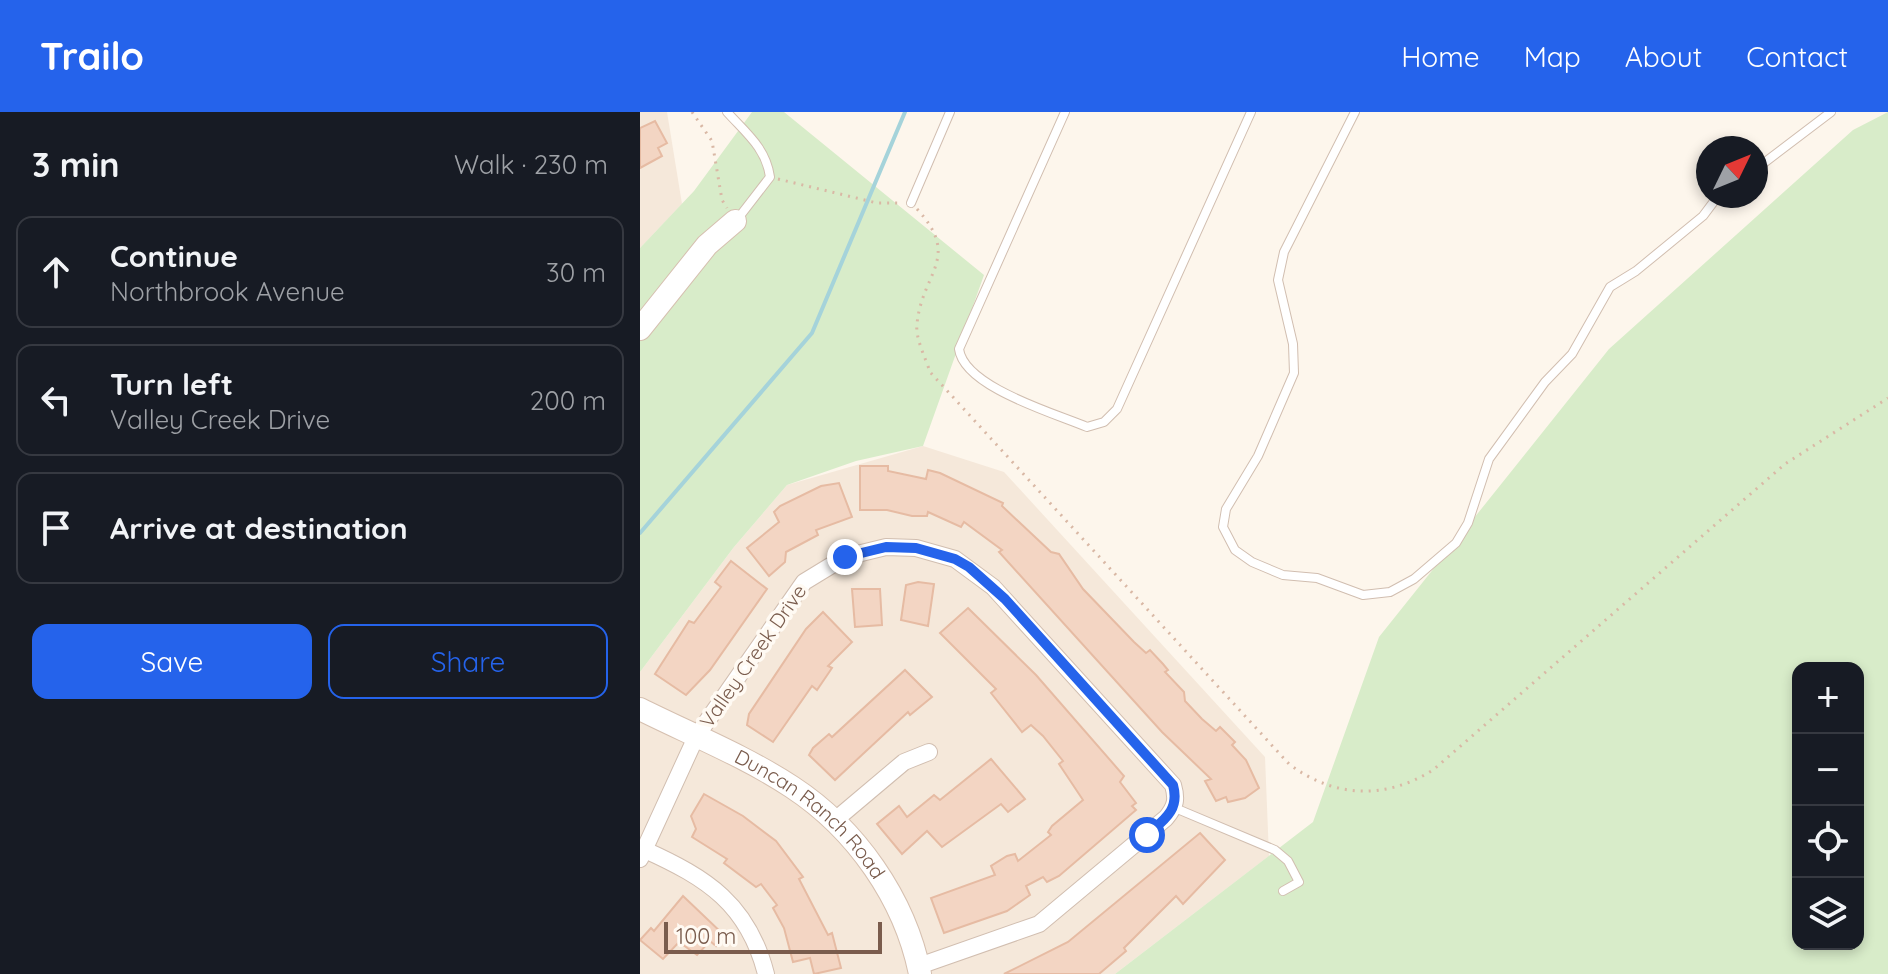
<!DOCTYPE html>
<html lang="en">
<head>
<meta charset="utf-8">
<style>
	:root { --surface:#171b24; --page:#20242c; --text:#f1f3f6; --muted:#9ea1a6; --line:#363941; --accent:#2563eb }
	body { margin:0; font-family:Quicksand,sans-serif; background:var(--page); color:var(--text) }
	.controls { position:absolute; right:24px; bottom:24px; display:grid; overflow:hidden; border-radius:16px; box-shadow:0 4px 12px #0003 }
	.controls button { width:72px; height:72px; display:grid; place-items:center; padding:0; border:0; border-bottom:2px solid var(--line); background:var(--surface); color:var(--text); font:40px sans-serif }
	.compass { position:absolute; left:1056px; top:24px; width:72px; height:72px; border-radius:50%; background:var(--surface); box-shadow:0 4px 12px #0003; rotate:47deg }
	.scale { position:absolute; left:24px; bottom:20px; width:218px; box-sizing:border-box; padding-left:8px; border:4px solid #7a5c4d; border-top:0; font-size:22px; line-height:28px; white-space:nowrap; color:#7a5c4d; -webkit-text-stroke:6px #fffaf3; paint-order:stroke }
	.stop { position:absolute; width:24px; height:24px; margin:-18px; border:6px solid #2563eb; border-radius:50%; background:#fff }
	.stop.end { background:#2563eb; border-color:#fff; box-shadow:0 2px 8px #0008 }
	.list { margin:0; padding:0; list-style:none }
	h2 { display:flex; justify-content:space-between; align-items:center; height:104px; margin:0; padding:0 32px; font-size:34px }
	h2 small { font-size:26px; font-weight:400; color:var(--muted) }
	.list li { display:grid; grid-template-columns:52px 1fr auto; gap:24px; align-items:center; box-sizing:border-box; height:112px; margin:0 16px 16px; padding:0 16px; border:2px solid var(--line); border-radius:16px }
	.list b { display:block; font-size:30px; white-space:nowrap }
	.list p { margin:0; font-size:26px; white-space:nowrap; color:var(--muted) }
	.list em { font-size:26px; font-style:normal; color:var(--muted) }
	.actions { display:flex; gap:16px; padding:24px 32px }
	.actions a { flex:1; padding:18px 0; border:2px solid var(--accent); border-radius:16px; text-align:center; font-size:28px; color:var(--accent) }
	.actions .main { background:var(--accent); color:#fff }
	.icon { flex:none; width:44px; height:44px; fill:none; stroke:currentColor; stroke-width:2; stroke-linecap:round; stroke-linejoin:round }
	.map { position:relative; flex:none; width:1248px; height:862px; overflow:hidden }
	header { display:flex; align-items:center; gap:48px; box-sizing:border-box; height:112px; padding:0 40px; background:var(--accent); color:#fff }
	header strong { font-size:38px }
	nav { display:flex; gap:44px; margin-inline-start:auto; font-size:28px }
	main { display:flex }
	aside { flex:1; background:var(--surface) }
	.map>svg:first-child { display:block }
	.residential { fill:#f5e8da }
	.green { fill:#d8ecc9; fill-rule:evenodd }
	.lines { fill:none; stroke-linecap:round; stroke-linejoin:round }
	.stream { stroke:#a5d3da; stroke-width:4 }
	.building { fill:#f3d5c3; stroke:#e6bba3; stroke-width:2 }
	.lane-casing { stroke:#d1beb0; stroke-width:10 }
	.street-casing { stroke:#d1beb0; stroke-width:18 }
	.secondary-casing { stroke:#d6c0b0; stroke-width:24 }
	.path { stroke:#d9b8a5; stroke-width:3; stroke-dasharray:2 6; stroke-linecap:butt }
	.lane { stroke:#fff; stroke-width:8 }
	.street { stroke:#fff; stroke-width:16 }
	.secondary { stroke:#fff; stroke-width:22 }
	.route { stroke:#2563eb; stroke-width:10 }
	.labels { text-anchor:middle; stroke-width:7; stroke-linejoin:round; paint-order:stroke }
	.street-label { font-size:20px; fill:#7a5c4d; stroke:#fffaf3 }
</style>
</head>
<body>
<header>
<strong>Trailo</strong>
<nav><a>Home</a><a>Map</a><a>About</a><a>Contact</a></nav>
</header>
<main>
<aside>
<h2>3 min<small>Walk · 230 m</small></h2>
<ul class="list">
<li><svg class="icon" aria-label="ahead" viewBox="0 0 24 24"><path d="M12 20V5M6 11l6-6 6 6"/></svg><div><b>Continue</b><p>Northbrook Avenue</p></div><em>30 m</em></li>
<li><svg class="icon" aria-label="left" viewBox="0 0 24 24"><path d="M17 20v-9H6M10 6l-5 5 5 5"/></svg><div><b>Turn left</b><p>Valley Creek Drive</p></div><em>200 m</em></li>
<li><svg class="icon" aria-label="arrive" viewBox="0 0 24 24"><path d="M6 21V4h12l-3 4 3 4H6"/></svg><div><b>Arrive at destination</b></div></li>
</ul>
<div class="actions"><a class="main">Save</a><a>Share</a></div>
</aside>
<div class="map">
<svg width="1248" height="862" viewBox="0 0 1248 862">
	<rect width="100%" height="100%" fill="#fdf6ec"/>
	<g class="residential">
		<polygon points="0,0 27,0 42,92 0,136"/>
		<polygon points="283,334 364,360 625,645 629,744 475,862 0,862 0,560 94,435 147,373"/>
	</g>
	<g class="green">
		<polygon points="112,0 144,0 344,163 283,334 216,349 147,373 94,435 0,560 0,136 54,79"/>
		<path d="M1248,0V862H475L673,710L739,525L969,237L1213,18ZM1158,556H1218V832H1158Z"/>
	</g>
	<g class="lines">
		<polyline class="stream" points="0,421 172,221 265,0"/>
	</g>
	<g class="building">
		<polygon points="15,9 27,31 18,36 22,44 0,56 0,16"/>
		<polygon points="220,354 248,354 248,359 286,367 288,358 300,361 363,391 362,394 411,440 419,442 443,477 494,530 506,541 510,538 523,552 528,558 525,560 544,580 545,589 562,607 576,619 580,615 595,630 592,633 606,648 619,676 605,686 588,690 586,685 576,689 565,669 571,667 522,620 359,440 362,438 324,410 321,415 288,400 287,404 272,404 247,398 220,398"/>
		<polygon points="199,371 212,405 176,418 178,423 146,440 145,450 129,464 107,436 139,410 134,400 140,394 181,374"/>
		<polygon points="91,449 127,477 70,558 46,583 15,562 49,509 54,511 81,475 75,470"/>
		<polygon points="278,470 294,472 288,514 261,508 266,473"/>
		<polygon points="212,477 240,477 242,513 215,515"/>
		<polygon points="328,496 396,563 484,664 480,670 496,691 492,694 496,698 419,764 407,770 403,765 386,774 390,783 367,799 304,821 291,786 355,763 351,754 367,744 375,742 378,749 411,723 408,720 412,714 443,688 419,652 423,649 403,624 391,613 382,620 351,581 356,577 300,521"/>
		<polygon points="183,500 212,530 188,554 192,556 177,578 172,574 133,630 107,613 109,602 166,517"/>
		<polygon points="265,558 292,585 270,603 268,600 195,668 169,643 173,636 189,622 192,625"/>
		<polygon points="351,647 385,687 368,700 361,692 302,735 287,719 262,742 237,712 259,694 267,705 294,683 300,688"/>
		<polygon points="64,682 103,704 136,729 163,765 159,767 188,823 192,821 201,856 174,862 170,846 153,850 144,816 133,796 137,793 121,772 116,775 84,751 87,747 52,725 56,717 51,704"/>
		<polygon points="560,721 585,748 543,792 536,784 484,836 486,839 459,862 364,862 428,830"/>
		<polygon points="43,784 85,824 76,834 70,829 57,843 39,830 23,847 0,828 11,816 14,819"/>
	</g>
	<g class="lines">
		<defs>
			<g id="lane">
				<path d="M87,0C106,21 126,36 130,65L96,109"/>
				<path d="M425,0L319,237C324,275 414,301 447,315L464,310L477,297L611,0"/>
				<polyline points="715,0 644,140 638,168 653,232 654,261 618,344 586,397 583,415 595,438 612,450 643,463 677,466 723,483 750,480 774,467 816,431 828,411 849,347 905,270 932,242 970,175 996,159 1063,104 1078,84"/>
				<polyline points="1116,57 1191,0"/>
				<polyline points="271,91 310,0"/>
				<polyline points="535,696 635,738 648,749 659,770 643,779"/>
			</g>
			<g id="street">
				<polyline points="194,709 264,650 289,640"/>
				<path d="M5,738C67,766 108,792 126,862"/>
				<path d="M0,747L56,625L164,470L205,445L246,435L276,436L315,447L353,475L533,673C537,687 536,694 526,706L399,812L279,854"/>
			</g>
			<g id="secondary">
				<polyline points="0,217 67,133 95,109"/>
				<path id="s1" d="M0,597C50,622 105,644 152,675C216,717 265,787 280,862"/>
			</g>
		</defs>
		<use href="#lane" class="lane-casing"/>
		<use href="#street" class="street-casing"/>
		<use href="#secondary" class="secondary-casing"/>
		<g class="path">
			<polyline points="52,0 72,29 82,88 87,96"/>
			<polyline points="138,67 237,91 260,91"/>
			<path d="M277,97C322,146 282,160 277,212C275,226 286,247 290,260L649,652C694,686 745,688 793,658L1145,352L1248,286"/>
		</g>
		<use href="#lane" class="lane"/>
		<use href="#street" class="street"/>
		<use href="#secondary" class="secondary"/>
	</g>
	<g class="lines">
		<path class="route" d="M205,445L246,435L276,436L315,447L329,455L365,487L533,673C540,698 524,708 507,723"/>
	</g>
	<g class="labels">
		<g class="street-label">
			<text transform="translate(113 544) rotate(-55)" y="7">Valley Creek Drive</text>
			<text dy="7" stroke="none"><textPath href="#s1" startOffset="202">Duncan Ranch Road</textPath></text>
		</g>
	</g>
</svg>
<div class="controls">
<button>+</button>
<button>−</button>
<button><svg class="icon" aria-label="locate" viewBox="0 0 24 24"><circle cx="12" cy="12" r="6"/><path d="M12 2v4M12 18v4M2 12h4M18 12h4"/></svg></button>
<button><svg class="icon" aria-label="layers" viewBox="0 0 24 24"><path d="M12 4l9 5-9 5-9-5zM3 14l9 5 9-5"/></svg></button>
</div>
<svg class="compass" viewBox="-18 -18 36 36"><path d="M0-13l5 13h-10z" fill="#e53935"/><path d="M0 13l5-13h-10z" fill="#9ea1a6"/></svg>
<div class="scale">100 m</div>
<div class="stop" style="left:507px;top:723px"></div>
<div class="stop end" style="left:205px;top:445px"></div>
</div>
</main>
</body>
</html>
